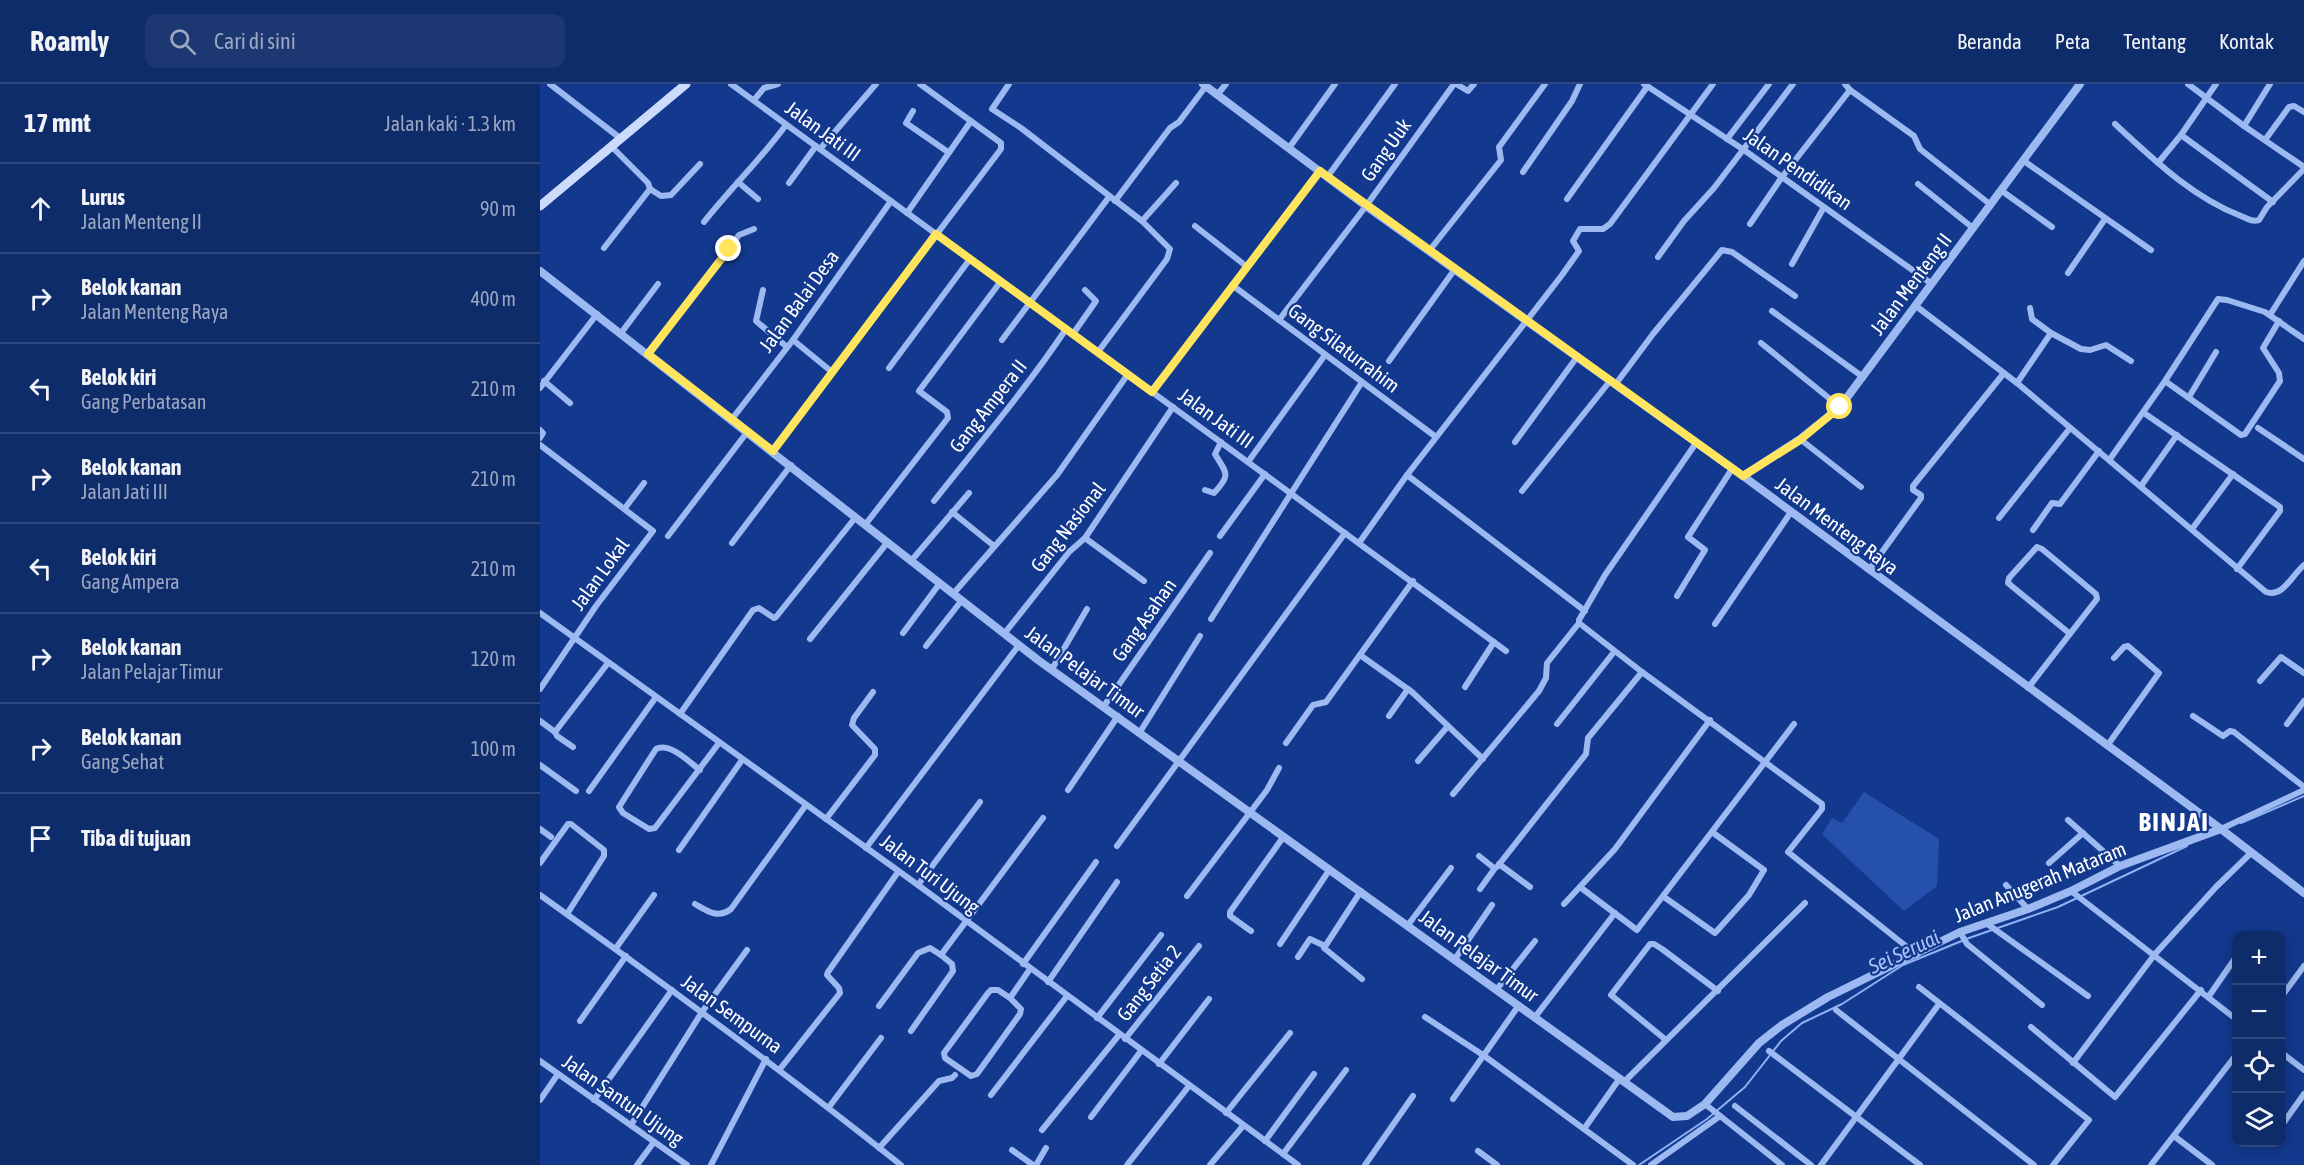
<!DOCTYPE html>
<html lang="id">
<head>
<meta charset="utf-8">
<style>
	:root { --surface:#0e2b6a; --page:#1c3772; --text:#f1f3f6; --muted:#9ba7c1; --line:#2e477e }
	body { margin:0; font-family:"Asap Condensed",sans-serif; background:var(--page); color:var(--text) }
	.controls { position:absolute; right:18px; bottom:18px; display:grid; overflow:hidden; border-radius:12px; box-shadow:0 3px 15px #0003 }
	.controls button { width:54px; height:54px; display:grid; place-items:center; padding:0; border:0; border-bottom:2px solid var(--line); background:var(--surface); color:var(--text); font:30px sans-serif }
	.stop { position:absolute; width:18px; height:18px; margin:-14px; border:4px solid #ffe55d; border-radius:50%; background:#fff }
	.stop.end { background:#ffe55d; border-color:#fff; box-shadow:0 2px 6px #0008 }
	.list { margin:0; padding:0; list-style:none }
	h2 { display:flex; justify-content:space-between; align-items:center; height:78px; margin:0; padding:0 24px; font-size:26px }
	h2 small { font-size:20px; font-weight:400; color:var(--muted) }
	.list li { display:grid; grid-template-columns:39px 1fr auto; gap:18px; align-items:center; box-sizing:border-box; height:90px; padding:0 24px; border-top:2px solid var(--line) }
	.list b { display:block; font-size:22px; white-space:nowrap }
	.list p { margin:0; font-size:20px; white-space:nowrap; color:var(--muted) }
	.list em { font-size:20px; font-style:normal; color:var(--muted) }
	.icon { flex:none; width:33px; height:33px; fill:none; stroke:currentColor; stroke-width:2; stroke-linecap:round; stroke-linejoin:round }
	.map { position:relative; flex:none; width:1764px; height:1081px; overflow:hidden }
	header { display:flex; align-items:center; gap:36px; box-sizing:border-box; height:84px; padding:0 30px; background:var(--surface); border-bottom:2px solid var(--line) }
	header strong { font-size:28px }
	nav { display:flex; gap:33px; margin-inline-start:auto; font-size:21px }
	.search { width:420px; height:54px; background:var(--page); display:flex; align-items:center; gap:15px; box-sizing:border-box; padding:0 21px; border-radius:12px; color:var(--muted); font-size:22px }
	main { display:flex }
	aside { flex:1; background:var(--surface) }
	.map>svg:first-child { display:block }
	.green { fill:#2551ad }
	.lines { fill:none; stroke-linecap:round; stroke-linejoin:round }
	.stream { stroke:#8fb1f4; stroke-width:2 }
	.minor { stroke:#9db9f1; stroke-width:6 }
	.tertiary { stroke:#9db9f1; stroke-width:8 }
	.secondary { stroke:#ccdafc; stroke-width:9 }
	.route { stroke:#ffe55d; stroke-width:8 }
	.labels { text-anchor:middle; stroke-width:4.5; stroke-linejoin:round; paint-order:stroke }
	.street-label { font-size:20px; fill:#fff; stroke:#13398e }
	.water-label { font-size:21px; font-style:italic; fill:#a9c3f8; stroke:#13398e }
	.district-label { font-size:26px; font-weight:bold; letter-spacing:1.5px; fill:#fff; stroke:#13398e }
</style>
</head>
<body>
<header>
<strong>Roamly</strong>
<div class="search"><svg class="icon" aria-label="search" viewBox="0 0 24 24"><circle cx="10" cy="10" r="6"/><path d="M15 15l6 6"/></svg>Cari di sini</div>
<nav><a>Beranda</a><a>Peta</a><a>Tentang</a><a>Kontak</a></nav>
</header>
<main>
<aside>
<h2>17 mnt<small>Jalan kaki · 1.3 km</small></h2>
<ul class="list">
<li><svg class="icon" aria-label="ahead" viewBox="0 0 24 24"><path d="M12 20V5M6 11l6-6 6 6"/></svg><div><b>Lurus</b><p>Jalan Menteng II</p></div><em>90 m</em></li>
<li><svg class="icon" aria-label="right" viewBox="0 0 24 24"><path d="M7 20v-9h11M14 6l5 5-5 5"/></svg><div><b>Belok kanan</b><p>Jalan Menteng Raya</p></div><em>400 m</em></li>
<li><svg class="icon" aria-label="left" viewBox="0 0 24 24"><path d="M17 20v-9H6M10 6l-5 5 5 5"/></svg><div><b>Belok kiri</b><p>Gang Perbatasan</p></div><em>210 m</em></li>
<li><svg class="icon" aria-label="right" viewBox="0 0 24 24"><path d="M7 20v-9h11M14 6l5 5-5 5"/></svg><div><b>Belok kanan</b><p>Jalan Jati III</p></div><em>210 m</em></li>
<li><svg class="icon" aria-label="left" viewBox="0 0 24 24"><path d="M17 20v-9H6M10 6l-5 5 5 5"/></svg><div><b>Belok kiri</b><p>Gang Ampera</p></div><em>210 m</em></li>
<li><svg class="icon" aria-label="right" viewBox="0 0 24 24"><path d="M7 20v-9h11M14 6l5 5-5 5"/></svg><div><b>Belok kanan</b><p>Jalan Pelajar Timur</p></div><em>120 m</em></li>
<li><svg class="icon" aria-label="right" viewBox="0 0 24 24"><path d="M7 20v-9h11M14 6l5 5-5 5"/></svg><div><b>Belok kanan</b><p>Gang Sehat</p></div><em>100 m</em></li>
<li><svg class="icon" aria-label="arrive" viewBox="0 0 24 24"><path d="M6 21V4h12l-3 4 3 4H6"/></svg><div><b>Tiba di tujuan</b></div></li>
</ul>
</aside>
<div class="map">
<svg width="1764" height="1081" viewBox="0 0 1764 1081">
	<rect width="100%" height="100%" fill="#13398e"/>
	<polygon class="green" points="1324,708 1399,755 1397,802 1364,827 1282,750 1292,734 1302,739"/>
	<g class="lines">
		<g class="stream">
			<polyline points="1701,739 1764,712"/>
			<polyline points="1099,1081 1167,1035 1205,1003 1241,957 1262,939 1302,920 1363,881 1429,854 1518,823 1647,762"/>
		</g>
		<g class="minor">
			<polyline points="10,0 80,54"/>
			<polyline points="191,0 966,567"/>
			<polyline points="469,0 452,25 481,44 602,137 630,165 627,175 558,268"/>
			<polyline points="916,0 928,7 934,0"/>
			<polyline points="1104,0 1204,66 1392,200"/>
			<polyline points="1305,0 1310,6 1374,52 1380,65 1451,121"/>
			<polyline points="1648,0 1704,42 1764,83"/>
			<polyline points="677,11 686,0"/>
			<polyline points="214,16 224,4 238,0"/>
			<polyline points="373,27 366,39 408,68"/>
			<path d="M1575,40C1613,75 1652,113 1701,132C1708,135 1712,138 1719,136L1727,123L1764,85"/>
			<polyline points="1704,42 1730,0"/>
			<polyline points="1641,51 1733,118"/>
			<polyline points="1187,55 1229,0"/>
			<polyline points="1725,56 1749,23 1754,22 1764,28"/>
			<polyline points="749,64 795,0"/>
			<polyline points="280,65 336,0"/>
			<polyline points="1484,77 1611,166"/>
			<polyline points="1618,79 1641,51 1676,0"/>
			<polyline points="983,88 1032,17 1040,0"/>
			<polyline points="788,92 855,0"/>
			<polyline points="198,98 218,115"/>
			<polyline points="249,99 276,62"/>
			<polyline points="1378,100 1433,144"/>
			<polyline points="110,105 121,112 131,111 160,80"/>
			<polyline points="1462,107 1512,143"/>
			<polyline points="1027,115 1107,3"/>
			<polyline points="575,117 630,44 639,38 666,2"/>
			<polyline points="367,129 431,37"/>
			<polyline points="602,137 636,99"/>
			<path d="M164,138C191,104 221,75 246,41"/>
			<polyline points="1210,140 1242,93 1310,6"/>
			<polyline points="655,142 706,182"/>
			<polyline points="64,164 110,105 108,99 71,62"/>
			<polyline points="889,167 961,76 959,63 1005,0"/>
			<polyline points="1118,173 1144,137 1174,104 1253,0"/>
			<polyline points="1252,180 1284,123"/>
			<polyline points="1528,189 1565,135"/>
			<polyline points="692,201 896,353"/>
			<polyline points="223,206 216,237 247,263"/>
			<path d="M1376,222L1477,299L1726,508C1743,514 1752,491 1764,481"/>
			<polyline points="1490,224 1492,235 1511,249"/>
			<polyline points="1232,227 1323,293"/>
			<polyline points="1730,231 1764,177"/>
			<polyline points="739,236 826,122 914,0"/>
			<polyline points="81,249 118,200"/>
			<polyline points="533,250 556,217 545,206"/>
			<polyline points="253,256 292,288"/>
			<polyline points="462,256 569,113"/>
			<polyline points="1221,259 1300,323"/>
			<polyline points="108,270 199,151 214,145"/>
			<polyline points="849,277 915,185"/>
			<polyline points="349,284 430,175"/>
			<polyline points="4,297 30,319"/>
			<polyline points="1625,297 1701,351 1705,350 1740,297 1739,289 1723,264 1739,237"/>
			<polyline points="1477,299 1511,249 1541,265 1550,266 1566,261 1591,277"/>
			<polyline points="1075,301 1113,250 1182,166 1192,168 1255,212"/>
			<polyline points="0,304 57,230"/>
			<polyline points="612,308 780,86"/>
			<polyline points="1649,313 1676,268"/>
			<polyline points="1604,329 1740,423 1740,427 1697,485"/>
			<polyline points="192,335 253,256 351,117"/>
			<polyline points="1718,344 1764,375"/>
			<polyline points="0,346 3,349 0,354"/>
			<polyline points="1260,355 1321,403"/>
			<polyline points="975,358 1037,273"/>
			<polyline points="0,361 113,447 56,522 0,605"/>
			<polyline points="233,367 461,65 461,59 380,0"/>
			<polyline points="1570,375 1625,297 1678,215 1687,216 1725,228 1764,255"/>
			<polyline points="708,378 785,271"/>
			<polyline points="867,391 1045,527"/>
			<polyline points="1601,402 1637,351"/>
			<path d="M665,406L674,409C692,390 686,389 675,370L681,358"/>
			<polyline points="982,407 1070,297"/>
			<path d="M394,417C439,360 486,305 526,245"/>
			<polyline points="85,424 104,399"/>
			<polyline points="412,428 454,462"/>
			<polyline points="1459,434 1530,344"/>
			<polyline points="325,441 408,334 407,328 379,307 461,197"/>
			<polyline points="1652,445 1693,390"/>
			<polyline points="1493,446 1512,419 1520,420 1559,367"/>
			<polyline points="128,452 208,347"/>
			<polyline points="680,452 725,390"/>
			<polyline points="545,454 604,497"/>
			<polyline points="192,459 251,381"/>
			<polyline points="819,459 867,391 1022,191 1039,167 1033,157 1040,145 1063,145 1070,140 1173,0"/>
			<polyline points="371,477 429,409"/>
			<polyline points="1329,486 1381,414 1381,411 1373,406 1373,402 1464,289"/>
			<polyline points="413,510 517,391 588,290"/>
			<polyline points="1137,512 1165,466 1148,453 1192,385"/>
			<polyline points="0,529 378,801 758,1081"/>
			<polyline points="671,535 822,298"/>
			<polyline points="1039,539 1102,588 1282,720 1282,725 1248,768 1377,871"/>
			<polyline points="1175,540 1251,428"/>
			<polyline points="363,549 400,499"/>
			<polyline points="464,550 529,468 545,454 633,323"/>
			<polyline points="270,555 347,459"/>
			<polyline points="386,562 422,516"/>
			<polyline points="820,571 872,608 943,675"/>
			<polyline points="512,585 547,525"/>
			<polyline points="1720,597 1741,573 1764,589"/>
			<polyline points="925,603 954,558"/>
			<polyline points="1488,604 1557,515 1556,510 1502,465 1497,463 1469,494 1468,499 1529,549"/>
			<polyline points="564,622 670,469"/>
			<polyline points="140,630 213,526 219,524 234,534 236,533 315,434"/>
			<polyline points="849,632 868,605"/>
			<polyline points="1653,632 1683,652 1690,647 1694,648 1764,703"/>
			<polyline points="0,637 15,648"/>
			<polyline points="1017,640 1074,568"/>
			<polyline points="1747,640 1764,617"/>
			<polyline points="600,648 660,552"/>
			<polyline points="746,659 773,621 786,618 873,497"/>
			<polyline points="1567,662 1619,589 1588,562 1584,563 1574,574"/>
			<polyline points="33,663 17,652 15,648 68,579"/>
			<polyline points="878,677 908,642"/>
			<polyline points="0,681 36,707"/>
			<path d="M160,686C149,678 130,658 116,665L79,723L83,729L109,745L115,744L179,659"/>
			<polyline points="528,706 578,632"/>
			<polyline points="49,707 116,613"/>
			<polyline points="913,710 999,607 1006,594 1007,579 1039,539 1039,536 1065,491 1156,359"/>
			<polyline points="286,735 335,671 335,665 312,641 314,634 333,608"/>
			<polyline points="1528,736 1580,782"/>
			<polyline points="0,745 11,753"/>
			<polyline points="1681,745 1764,706"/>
			<polyline points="577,762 805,449"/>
			<polyline points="326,764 479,561"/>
			<polyline points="139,766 202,676"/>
			<polyline points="939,772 954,784 957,783 1046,670 1048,654 1102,588"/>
			<polyline points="0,779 28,740 31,740 64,766 64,772 27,830"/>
			<polyline points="1509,779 1543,749"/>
			<polyline points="959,780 990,803"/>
			<polyline points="378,801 440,718"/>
			<polyline points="1466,801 1488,825"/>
			<polyline points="1040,803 1097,846 1254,640"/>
			<polyline points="940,805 955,784"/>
			<polyline points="821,807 784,864 822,895"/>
			<polyline points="1531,807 1696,935"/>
			<path d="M0,811C122,898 243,987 361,1081"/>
			<polyline points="647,812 727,706 739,684"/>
			<polyline points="1124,813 1175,849 1209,811 1224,786 1172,748"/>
			<path d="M155,820C167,827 178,835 191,825L266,721"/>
			<polyline points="1024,820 1075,765 1170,636"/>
			<polyline points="1446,839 1548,912"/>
			<polyline points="868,841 911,784"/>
			<polyline points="711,847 690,832 690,828 744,752"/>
			<polyline points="1420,848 1427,860 1502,921"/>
			<polyline points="740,860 790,785"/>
			<polyline points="76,864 114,811"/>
			<polyline points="401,871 503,734"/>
			<polyline points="758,873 770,855 785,862"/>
			<polyline points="915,875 952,821"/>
			<polyline points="483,880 556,778"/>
			<polyline points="508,898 577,798"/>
			<polyline points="1379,903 1549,1036 1513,1081"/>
			<polyline points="957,905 995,857"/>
			<polyline points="1669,912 1696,873"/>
			<polyline points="1742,912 1764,882"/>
			<polyline points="470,914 458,906 451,906 448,909 404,969 405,974 431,992 437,990 480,930 481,925 470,914 490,885"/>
			<polyline points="339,922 378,869 390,864 401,871 412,880 413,887 371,947"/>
			<polyline points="1296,926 1494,1081"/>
			<polyline points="885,933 943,971 1093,1081"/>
			<polyline points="995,933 1075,829"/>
			<polyline points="557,934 621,851"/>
			<polyline points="40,937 86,872"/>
			<polyline points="1491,943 1575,1013 1661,906"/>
			<polyline points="585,955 659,862"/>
			<polyline points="1126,956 1071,911 1110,860 1114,860 1122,865 1178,907"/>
			<polyline points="1229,967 1380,1081"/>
			<polyline points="1742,969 1764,986"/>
			<polyline points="0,977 147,1081"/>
			<polyline points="1533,979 1615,870 1676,803 1712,768"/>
			<polyline points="619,980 669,915"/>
			<polyline points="240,985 300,909 299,904 287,891 288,888 358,788"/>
			<polyline points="1085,997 1265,819"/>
			<polyline points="451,1011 527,912"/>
			<polyline points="913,1015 979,921"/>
			<polyline points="0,1016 18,990"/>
			<polyline points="54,1016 132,906"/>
			<polyline points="1165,1020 1242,1081"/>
			<polyline points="1195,1022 1271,1081"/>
			<polyline points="289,1023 341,954"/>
			<polyline points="686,1029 750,949"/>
			<polyline points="551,1033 601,967"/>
			<polyline points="91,1041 162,928 207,866"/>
			<polyline points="1742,1041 1764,1010"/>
			<polyline points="1044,1045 1080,994"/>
			<polyline points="502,1046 579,951"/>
			<polyline points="1634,1052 1672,1081"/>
			<polyline points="725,1057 774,990"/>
			<polyline points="1728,1059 1728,1058"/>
			<polyline points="339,1064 399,997 412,994 415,991"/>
			<polyline points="472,1066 493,1081"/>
			<polyline points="938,1067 957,1081"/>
			<polyline points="743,1070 806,986"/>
			<polyline points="97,1081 114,1058"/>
			<polyline points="171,1081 226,975"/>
			<polyline points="496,1081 506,1064"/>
			<polyline points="587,1081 649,1002"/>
			<polyline points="670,1081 703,1042"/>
			<polyline points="825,1081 873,1012"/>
			<polyline points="1111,1081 1180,1032"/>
			<polyline points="1281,1081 1399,920"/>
			<polyline points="1611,1081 1696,971"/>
		</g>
		<g class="tertiary">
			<polyline points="663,0 826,122 1203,392 1681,745 1764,809"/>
			<polyline points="0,187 498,576 1133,1033 1147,1032 1165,1020 1219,959 1242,941 1288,913 1420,848 1488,825 1531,807 1580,782 1681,745"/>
			<polyline points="1203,392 1260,355 1300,323 1540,0"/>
		</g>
		<polyline class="secondary" points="0,122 146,0"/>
	</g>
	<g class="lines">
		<polyline class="route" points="189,165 108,270 233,367 396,150 612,308 780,87 1203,392 1260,356 1300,323"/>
	</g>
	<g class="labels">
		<g class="street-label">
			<text transform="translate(283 47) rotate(36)" y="7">Jalan Jati III</text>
			<text transform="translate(846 66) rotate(-55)" y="7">Gang Uuk</text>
			<text transform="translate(1258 85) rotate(35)" y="7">Jalan Pendidikan</text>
			<text transform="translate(1371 200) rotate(-53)" y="7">Jalan Menteng II</text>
			<text transform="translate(259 217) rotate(-54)" y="7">Jalan Balai Desa</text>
			<text transform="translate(804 264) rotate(37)" y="7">Gang Silaturrahim</text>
			<text transform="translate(448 322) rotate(-52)" y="7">Gang Ampera II</text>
			<text transform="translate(676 334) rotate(36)" y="7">Jalan Jati III</text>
			<text transform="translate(1297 442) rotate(37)" y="7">Jalan Menteng Raya</text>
			<text transform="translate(528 443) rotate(-52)" y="7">Gang Nasional</text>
			<text transform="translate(60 490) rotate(-54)" y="7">Jalan Lokal</text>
			<text transform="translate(604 536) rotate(-55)" y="7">Gang Asahan</text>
			<text transform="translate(545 588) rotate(36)" y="7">Jalan Pelajar Timur</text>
			<text transform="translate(390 790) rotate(37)" y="7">Jalan Turi Ujung</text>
			<text transform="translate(1500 798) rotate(-22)" y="7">Jalan Anugerah Mataram</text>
			<text transform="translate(939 872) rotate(36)" y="7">Jalan Pelajar Timur</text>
			<text transform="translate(609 899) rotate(-52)" y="7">Gang Setia 2</text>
			<text transform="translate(192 930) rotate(36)" y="7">Jalan Sempurna</text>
			<text transform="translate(83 1016) rotate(35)" y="7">Jalan Santun Ujung</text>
		</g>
		<g class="water-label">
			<text transform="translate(1364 868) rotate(-25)" y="7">Sei Seruai</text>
		</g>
		<g class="district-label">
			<text x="1634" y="747">BINJAI</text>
		</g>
	</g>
</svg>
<div class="controls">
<button>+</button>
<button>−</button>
<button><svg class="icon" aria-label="locate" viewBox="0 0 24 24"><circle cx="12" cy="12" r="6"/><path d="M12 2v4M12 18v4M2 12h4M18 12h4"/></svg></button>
<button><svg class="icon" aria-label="layers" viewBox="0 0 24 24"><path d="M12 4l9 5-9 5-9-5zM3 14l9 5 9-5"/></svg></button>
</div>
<div class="stop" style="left:1300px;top:323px"></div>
<div class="stop end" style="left:189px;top:165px"></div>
</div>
</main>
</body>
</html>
